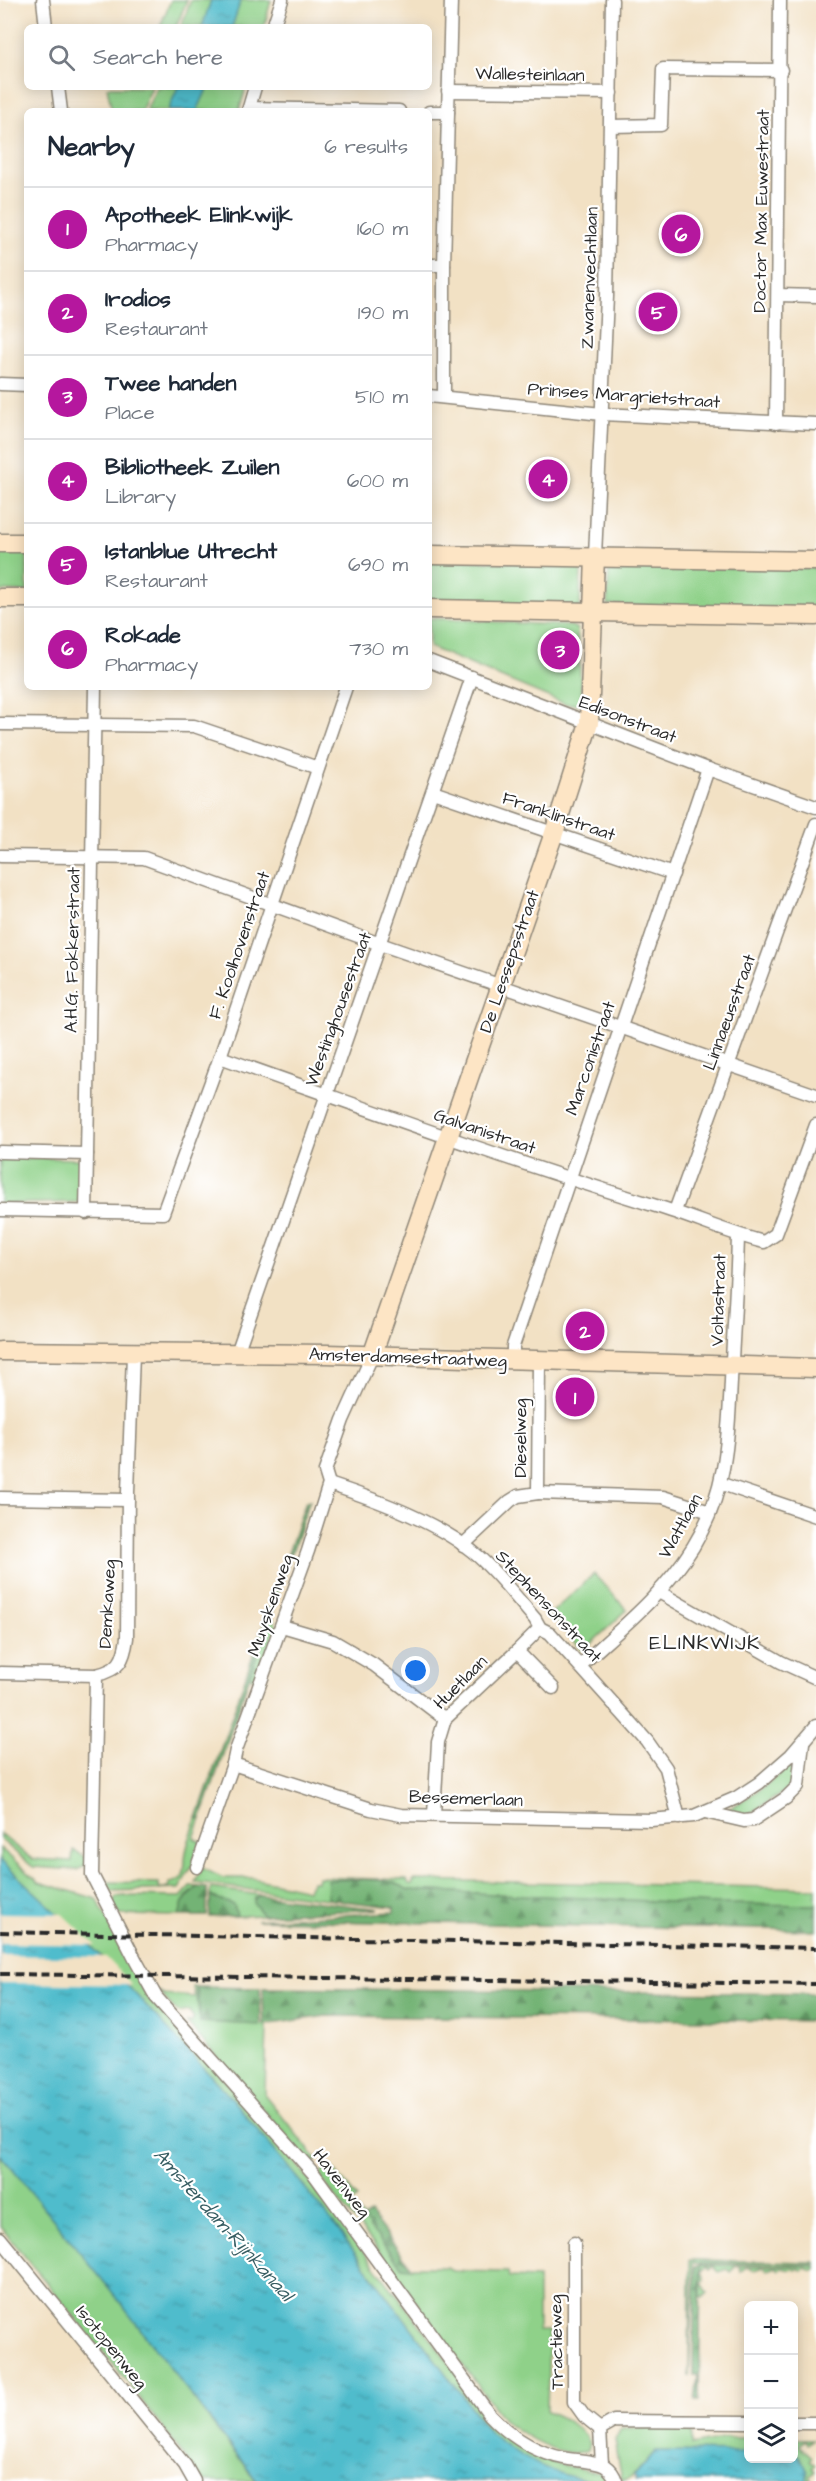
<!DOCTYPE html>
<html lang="en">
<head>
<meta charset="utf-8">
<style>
	:root { --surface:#fff; --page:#f2f2f3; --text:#1f2937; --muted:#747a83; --line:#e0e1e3; --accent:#b5179e }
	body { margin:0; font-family:"Architects Daughter",sans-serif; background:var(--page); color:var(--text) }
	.controls { position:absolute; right:18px; bottom:18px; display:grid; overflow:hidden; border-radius:9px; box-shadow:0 3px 15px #0003 }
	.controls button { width:54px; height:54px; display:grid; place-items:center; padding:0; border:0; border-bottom:2px solid var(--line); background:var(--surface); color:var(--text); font:30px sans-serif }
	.you { position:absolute; left:416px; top:1671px; width:21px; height:21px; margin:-15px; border:4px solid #fff; border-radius:50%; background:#1a73e8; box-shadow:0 0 0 9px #1a73e833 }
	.badge { display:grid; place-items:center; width:39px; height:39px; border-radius:50%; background:var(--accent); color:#fff; font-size:20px; font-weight:700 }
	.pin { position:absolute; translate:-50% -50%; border:3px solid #fff; box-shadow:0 2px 6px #0006 }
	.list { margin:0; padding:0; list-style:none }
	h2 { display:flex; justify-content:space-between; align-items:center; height:78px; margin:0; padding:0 24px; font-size:26px }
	h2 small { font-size:20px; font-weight:400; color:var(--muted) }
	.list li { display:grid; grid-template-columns:39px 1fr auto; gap:18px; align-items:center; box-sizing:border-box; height:84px; padding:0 24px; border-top:2px solid var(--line) }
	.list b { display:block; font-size:22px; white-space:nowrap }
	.list p { margin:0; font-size:20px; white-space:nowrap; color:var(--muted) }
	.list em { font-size:20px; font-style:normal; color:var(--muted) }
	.icon { flex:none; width:33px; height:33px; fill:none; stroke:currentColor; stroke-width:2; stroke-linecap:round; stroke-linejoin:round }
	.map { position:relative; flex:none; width:816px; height:2481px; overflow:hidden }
	.search { position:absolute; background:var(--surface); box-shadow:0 3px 15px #0003; left:24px; top:24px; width:408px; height:66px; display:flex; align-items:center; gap:15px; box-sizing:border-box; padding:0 21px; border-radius:9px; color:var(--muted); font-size:22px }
	.panel { position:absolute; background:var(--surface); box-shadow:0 3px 15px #0003; left:24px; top:108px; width:408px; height:582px; border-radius:9px }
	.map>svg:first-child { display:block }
	.green { fill:#8fd189; stroke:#5d7e5a; stroke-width:1.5 }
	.forest { fill:url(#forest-firs); stroke:#4f6f50; stroke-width:1.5 }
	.water { fill:url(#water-ripples); stroke:#3e747c; stroke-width:1.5 }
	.pier { fill:#f2e1c4 }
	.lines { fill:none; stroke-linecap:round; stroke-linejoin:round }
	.street-casing { stroke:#8e8678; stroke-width:15 }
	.secondary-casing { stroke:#8e8678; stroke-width:21 }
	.street { stroke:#fff; stroke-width:12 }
	.secondary { stroke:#fde5c5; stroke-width:18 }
	.rail { stroke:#2b2b2b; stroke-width:4; stroke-dasharray:9 4.5; stroke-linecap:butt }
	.labels { text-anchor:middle; stroke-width:4.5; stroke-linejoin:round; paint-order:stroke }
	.street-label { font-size:18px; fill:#2b2b2b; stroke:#fff }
	.neighbourhood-label { font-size:20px; letter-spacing:1.5px; fill:#2b2b2b; stroke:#fff }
	.water-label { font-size:20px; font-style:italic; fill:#385e63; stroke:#fff }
</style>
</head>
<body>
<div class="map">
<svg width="816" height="2481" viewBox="0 0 816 2481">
	<defs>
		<pattern id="forest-firs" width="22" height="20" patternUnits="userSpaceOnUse" patternTransform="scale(1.5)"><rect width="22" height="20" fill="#73b375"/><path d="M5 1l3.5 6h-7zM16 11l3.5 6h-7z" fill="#5f9260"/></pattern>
		<pattern id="water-ripples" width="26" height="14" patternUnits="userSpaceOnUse" patternTransform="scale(1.5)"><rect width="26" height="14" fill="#50bccc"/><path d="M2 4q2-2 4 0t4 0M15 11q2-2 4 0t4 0" fill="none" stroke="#4399a6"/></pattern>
	</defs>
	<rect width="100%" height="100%" fill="#fff"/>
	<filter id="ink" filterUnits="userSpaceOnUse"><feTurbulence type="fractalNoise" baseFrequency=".0167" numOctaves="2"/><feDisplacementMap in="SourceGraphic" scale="12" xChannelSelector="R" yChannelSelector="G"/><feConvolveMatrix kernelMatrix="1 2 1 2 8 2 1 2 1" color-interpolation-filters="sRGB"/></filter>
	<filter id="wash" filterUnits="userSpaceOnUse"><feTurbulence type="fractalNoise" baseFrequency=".008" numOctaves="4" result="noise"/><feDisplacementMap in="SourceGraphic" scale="24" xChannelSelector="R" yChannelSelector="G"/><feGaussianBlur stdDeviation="1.35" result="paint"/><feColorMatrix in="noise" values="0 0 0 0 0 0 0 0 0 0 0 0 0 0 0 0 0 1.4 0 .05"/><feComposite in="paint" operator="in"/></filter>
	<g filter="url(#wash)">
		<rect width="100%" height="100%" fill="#f2e1c4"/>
		<g class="green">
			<polygon points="171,0 187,0 176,27 160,27"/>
			<polygon points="191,0 271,0 264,27 181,27"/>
			<polygon points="107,87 152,87 141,111 112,111"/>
			<polygon points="157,87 246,87 239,111 146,111"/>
			<polygon points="0,547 27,548 27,592 0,591"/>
			<polygon points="429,559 581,565 580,609 429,605"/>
			<polygon points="609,567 816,568 816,611 607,605"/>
			<polygon points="429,618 572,626 577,629 582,700 579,704 565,704 429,647"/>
			<polygon points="0,1157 80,1159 80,1202 0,1204"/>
			<polygon points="594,1574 627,1610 583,1651 550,1614"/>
			<polygon points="273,1619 277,1626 259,1676 253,1679 250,1675 269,1620"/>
			<polygon points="792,1763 795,1766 793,1783 790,1788 745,1817 726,1811 764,1787"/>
			<path d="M197,1818L201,1819L194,1838L201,1842L193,1864L179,1889L113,1891L105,1882L159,1883V1888H169L170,1883C189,1881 183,1865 186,1852C188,1841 193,1829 197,1818Z"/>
			<polygon points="0,1834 32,1859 72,1861 73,1850 86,1857 86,1865 78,1870 33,1867 0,1839"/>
			<path d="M0,1848L39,1882L97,1899L148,1999L220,2075L289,2155L507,2438L554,2463L603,2474L605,2481C561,2481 522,2461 490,2433L324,2211L232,2099L81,1935L0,1860Z"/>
			<path d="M202,1868L223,1878H252L308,1890L312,1882H317L318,1877L407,1880L409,1884H413V1880L816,1888V1905L714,1904L408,1890C388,1875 352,1880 329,1880L327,1899L195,1883Z"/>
			<polygon points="191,1886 198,1887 186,1897 179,1916 120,1915 113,1904 116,1897 124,1896 181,1897"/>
			<polygon points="211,1888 260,1895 255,1898 263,1915 237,1916 234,1905 210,1896"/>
			<polygon points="193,1987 196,1987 200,2022 267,2025 265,2095 317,2160 314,2163 310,2163 187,2023 192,2022 194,2018 189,2011 178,2013 158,1991 165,1995 195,1997"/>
			<polygon points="0,2154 115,2295 256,2481 203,2481 126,2380 0,2226"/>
			<path d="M331,2166L357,2198L351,2203L402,2267H447L454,2271L508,2272L509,2277L538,2278V2331H549L547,2411C561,2416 585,2429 589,2444L587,2450C563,2461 523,2435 504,2421L373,2243L321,2179V2173Z"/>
			<polygon points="690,2260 816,2262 816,2264 693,2263 689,2377"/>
			<polygon points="701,2265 816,2266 816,2269 814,2271 805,2268 802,2271 799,2268 796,2270 793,2268 791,2270 782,2268 779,2270 776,2267 767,2270 764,2267 755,2270 747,2267 741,2272 740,2267 736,2266 730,2272 727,2269 718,2272 713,2266 710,2269 707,2266 702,2271 705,2280 702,2283 708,2293 703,2298 701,2298"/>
			<polygon points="621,2428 692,2428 692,2445 727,2438 748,2438 748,2452 656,2451 632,2477 622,2481 615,2440"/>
			<polygon points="794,2439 812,2439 807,2443 805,2440 799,2445 812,2457 809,2460 815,2465 812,2468 815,2471 810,2476 811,2481 807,2481 807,2472 804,2472 798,2453 794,2453"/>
		</g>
		<g class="forest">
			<polygon points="310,1500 309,1502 201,1819 197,1818 306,1501"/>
			<path d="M328,1880C352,1880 388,1875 408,1890L714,1904L816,1905V1930L256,1920L394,1912V1907L327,1899Z"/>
			<polygon points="198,1887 207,1888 207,1916 179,1916 183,1902"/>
			<polygon points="260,1895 379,1909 263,1915 254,1903 255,1898"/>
			<polygon points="210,1896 234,1905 237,1916 210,1917"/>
			<polygon points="197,1987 260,1988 261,2025 200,2022"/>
			<polygon points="263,1988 816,1994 816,2021 326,2016 264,2025"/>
			<polygon points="370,2213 412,2268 402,2267 363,2219"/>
			<polygon points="701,2265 699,2401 695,2401 698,2375 693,2375 695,2267"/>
		</g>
		<g class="water">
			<polygon points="211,0 241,0 232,27 202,27"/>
			<polygon points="178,87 208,87 197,111 168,111"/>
			<path d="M0,1860L81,1935L232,2099L324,2211L490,2433C519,2458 552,2475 591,2481H257L109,2288L0,2154Z"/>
			<polygon points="656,2451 748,2452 748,2458 794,2458 794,2453 798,2453 807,2471 807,2481 636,2481 634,2476"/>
		</g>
		<g class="pier">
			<polygon points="0,1913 62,1914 95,1945 0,1943"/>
			<polygon points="0,1955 106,1957 132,1985 0,1983"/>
		</g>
	</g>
	<g filter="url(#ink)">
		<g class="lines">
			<defs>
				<g id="street">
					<polyline points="43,0 46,27"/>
					<polyline points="273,27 282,0"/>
					<polyline points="58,87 61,111"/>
					<polyline points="448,91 611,93"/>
					<polyline points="249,108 399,111"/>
					<polyline points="248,111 255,87"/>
					<polyline points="429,112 448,112"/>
					<polyline points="611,126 661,125 663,69 781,70"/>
					<polyline points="429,265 444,265"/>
					<polyline points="778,295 816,296"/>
					<polyline points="0,384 27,385"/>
					<polyline points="429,396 602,414 816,424"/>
					<polyline points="444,397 444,265 451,0"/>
					<polyline points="776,423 780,0"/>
					<polyline points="595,556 607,297 612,0"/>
					<polyline points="429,661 708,769 816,807"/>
					<polyline points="0,724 194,726 318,768"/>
					<polyline points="433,792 673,874"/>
					<polyline points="0,856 144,858 380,944 816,1095"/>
					<path d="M220,1057C365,1108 509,1161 656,1206C693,1217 727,1233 764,1242L776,1234L816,1125"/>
					<polyline points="0,1152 87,1154"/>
					<polyline points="0,1210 163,1213 220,1057 346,687"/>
					<polyline points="675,1211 816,824"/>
					<polyline points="86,1213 95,687"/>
					<polyline points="237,1353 472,677"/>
					<path d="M133,1354L128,1492L127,1638C124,1661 119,1670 96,1675L92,1875L136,1961L156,1997L314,2174L490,2415C510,2436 535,2452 563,2458C576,2461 594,2460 605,2466C611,2470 614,2475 616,2481"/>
					<polyline points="513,1360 513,1346 708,769"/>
					<path d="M329,1484C377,1500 441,1523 479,1557C499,1575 517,1598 535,1619L540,1628L550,1633L647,1741L666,1768L679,1818"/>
					<polyline points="722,1484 816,1516"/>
					<polyline points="538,1493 663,1497 710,1512"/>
					<polyline points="0,1498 128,1500"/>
					<polyline points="463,1545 510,1501 518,1496 538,1493 539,1361"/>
					<polyline points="659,1592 781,1662 816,1678"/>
					<polyline points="282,1626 333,1641 374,1665 445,1719"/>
					<polyline points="540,1628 517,1651 553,1688"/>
					<path d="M580,1666C620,1629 664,1594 693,1547C726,1493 728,1443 731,1381C733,1333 737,1284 738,1236"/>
					<polyline points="0,1673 96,1675"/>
					<polyline points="233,1764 371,1809 401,1815 651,1820 694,1816 736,1798 759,1783 791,1755 816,1726"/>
					<polyline points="705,1812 744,1821 753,1820 786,1798 798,1786 803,1743"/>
					<polyline points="434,1815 438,1742 445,1719 517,1651"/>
					<polyline points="197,1867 233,1764 236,1750 308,1551 329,1484 325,1471 343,1420 372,1356"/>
					<polyline points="0,2238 185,2465 194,2481"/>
					<polyline points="574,2243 574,2402 584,2416 600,2429"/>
					<polyline points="794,2423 816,2423"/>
					<polyline points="602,2464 600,2429 614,2421 748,2422"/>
				</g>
				<g id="secondary">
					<polyline points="0,543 27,543"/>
					<polyline points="429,555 816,561"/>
					<polyline points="0,598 27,598"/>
					<polyline points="429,609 816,616"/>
					<polyline points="0,1351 327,1354 816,1368"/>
					<polyline points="372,1356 554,833 589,723 595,556"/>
				</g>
			</defs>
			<use href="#street" class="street-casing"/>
			<use href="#secondary" class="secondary-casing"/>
			<use href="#street" class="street"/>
			<use href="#secondary" class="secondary"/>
			<g class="rail">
				<polyline points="0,1932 816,1948"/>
				<polyline points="0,1974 816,1984"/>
			</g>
		</g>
	</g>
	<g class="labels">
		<g class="street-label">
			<text transform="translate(530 74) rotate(1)" y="6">Wallesteinlaan</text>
			<text transform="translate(761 211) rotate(-89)" y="6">Doctor Max Euwestraat</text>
			<text transform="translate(589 278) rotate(-88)" y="6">Zwanenvechtlaan</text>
			<text transform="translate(624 395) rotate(4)" y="6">Prinses Margrietstraat</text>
			<text transform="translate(628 719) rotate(21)" y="6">Edisonstraat</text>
			<text transform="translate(559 816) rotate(19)" y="6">Franklinstraat</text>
			<text transform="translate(239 945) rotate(-71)" y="6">F. Koolhovenstraat</text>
			<text transform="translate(72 950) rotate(-89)" y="6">A.H.G. Fokkerstraat</text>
			<text transform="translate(509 961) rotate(-71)" y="6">De Lessepsstraat</text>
			<text transform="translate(338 1009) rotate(-70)" y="6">Westinghousestraat</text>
			<text transform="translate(729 1012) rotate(-70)" y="6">Linnaeusstraat</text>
			<text transform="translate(590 1058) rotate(-71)" y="6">Marconistraat</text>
			<text transform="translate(485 1131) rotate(19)" y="6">Galvanistraat</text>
			<text transform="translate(718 1300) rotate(-88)" y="6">Voltastraat</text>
			<text transform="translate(408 1357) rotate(2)" y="6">Amsterdamsestraatweg</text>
			<text transform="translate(520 1438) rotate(-90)" y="6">Dieselweg</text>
			<text transform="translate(680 1526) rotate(-61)" y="6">Wattlaan</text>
			<text transform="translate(107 1604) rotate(-87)" y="6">Demkaweg</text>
			<text transform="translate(270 1605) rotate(-71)" y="6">Muyskenweg</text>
			<text transform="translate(549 1606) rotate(47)" y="6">Stephensonstraat</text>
			<text transform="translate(460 1682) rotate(-45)" y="6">Huetlaan</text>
			<text transform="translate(466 1798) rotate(2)" y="6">Bessemerlaan</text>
			<text transform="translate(342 2183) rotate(52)" y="6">Havenweg</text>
			<text transform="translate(556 2342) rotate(-91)" y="6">Tractieweg</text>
			<text transform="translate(112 2347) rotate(51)" y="6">Isotopenweg</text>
		</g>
		<g class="neighbourhood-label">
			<text x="705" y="1649">ELINKWIJK</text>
		</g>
		<g class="water-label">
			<text transform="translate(224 2224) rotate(48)" y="7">Amsterdam-Rijnkanaal</text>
		</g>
	</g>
</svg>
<div class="controls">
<button>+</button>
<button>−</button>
<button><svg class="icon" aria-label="layers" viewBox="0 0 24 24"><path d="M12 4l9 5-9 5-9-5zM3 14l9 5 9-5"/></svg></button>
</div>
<div class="you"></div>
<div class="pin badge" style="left:575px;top:1397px">1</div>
<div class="pin badge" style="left:585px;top:1331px">2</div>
<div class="pin badge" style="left:560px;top:650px">3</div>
<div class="pin badge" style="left:548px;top:479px">4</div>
<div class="pin badge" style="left:658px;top:312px">5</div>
<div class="pin badge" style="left:681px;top:234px">6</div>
<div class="search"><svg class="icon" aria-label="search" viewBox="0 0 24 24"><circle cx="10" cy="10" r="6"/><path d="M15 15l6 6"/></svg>Search here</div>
<section class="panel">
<h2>Nearby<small>6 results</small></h2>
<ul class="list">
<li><span class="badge">1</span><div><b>Apotheek Elinkwijk</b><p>Pharmacy</p></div><em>160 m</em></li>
<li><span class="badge">2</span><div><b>Irodios</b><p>Restaurant</p></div><em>190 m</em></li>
<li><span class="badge">3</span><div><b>Twee handen</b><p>Place</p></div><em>510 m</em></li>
<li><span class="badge">4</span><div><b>Bibliotheek Zuilen</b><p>Library</p></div><em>600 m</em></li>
<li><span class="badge">5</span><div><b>Istanblue Utrecht</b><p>Restaurant</p></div><em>690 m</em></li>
<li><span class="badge">6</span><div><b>Rokade</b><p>Pharmacy</p></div><em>730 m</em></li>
</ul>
</section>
</div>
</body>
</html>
